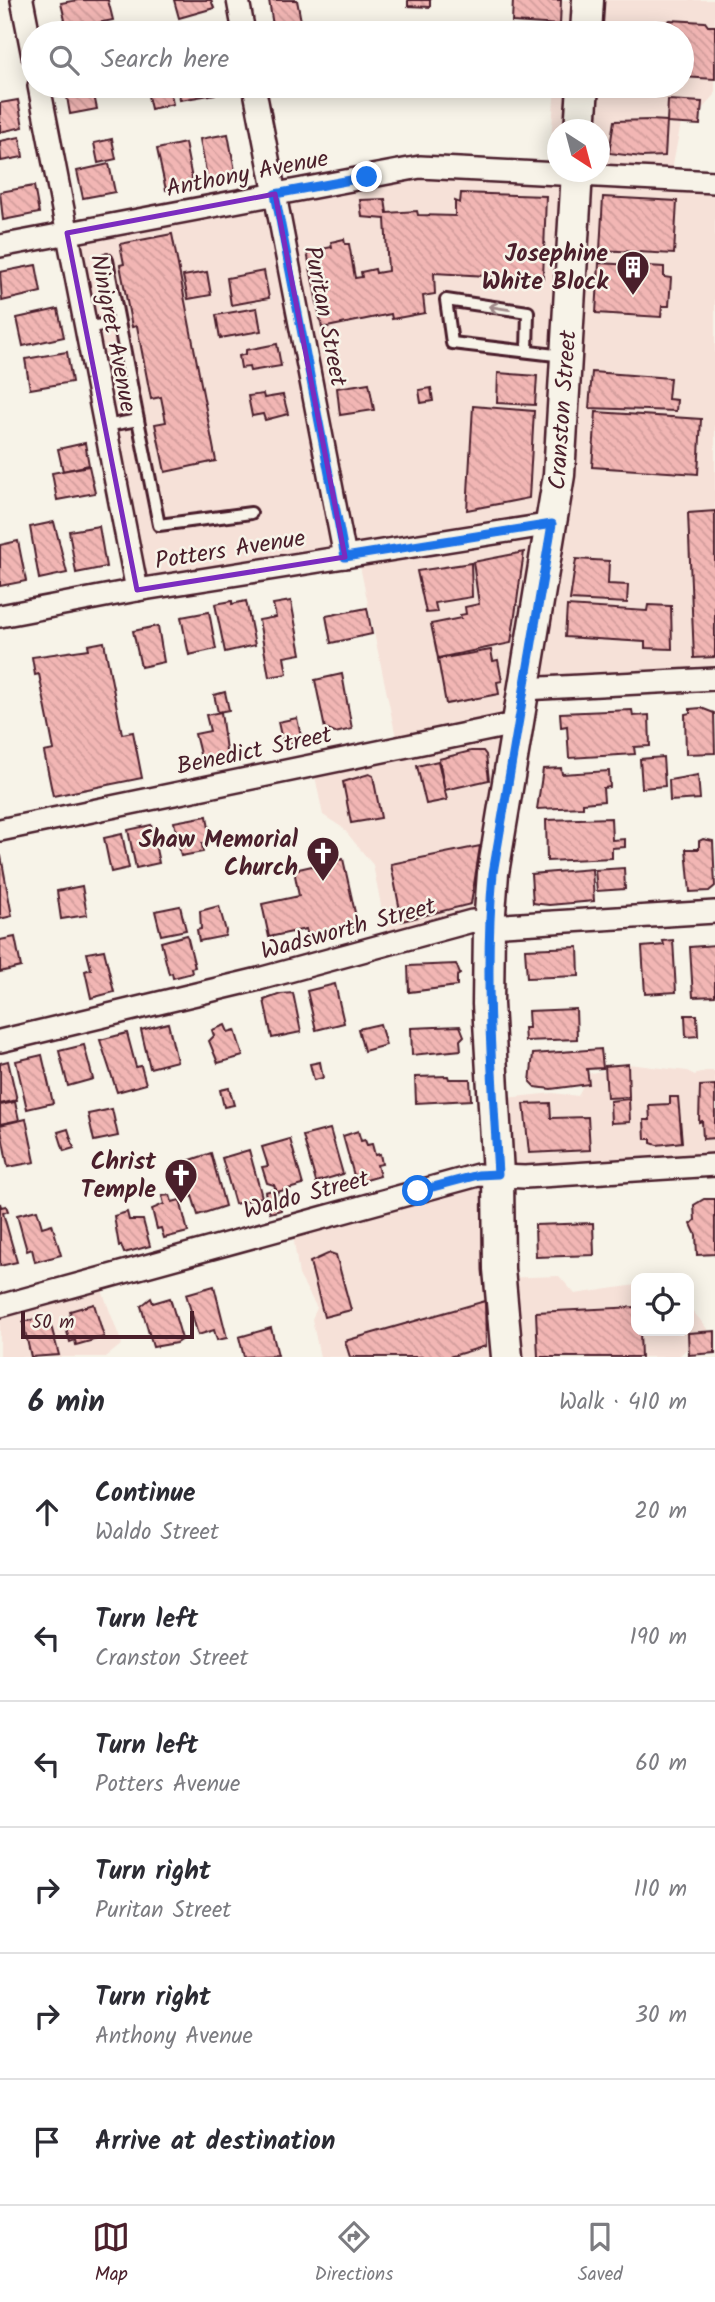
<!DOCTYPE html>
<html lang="en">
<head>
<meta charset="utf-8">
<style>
	:root { --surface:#fff; --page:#f7f7f7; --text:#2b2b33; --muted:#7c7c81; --line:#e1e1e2; --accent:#4a1f2b }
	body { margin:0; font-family:Kalam,sans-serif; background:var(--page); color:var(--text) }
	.controls { position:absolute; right:21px; bottom:21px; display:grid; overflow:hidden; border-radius:14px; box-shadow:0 4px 18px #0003 }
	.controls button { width:63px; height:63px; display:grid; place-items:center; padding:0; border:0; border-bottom:2px solid var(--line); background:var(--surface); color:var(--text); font:35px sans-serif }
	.compass { position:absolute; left:547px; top:119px; width:63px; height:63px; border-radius:50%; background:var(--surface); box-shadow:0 4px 18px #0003; rotate:144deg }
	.scale { position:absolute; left:21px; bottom:18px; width:173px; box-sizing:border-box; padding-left:7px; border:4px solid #4a1f2b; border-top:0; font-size:19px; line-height:24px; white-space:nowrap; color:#4a1f2b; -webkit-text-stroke:5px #f7f3e8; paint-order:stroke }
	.stop { position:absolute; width:21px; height:21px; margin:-16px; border:5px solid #1a73e8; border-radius:50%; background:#fff }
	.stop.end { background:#1a73e8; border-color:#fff; box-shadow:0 2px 7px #0008 }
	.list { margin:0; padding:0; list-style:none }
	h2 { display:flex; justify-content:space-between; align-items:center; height:91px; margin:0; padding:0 28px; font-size:30px }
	h2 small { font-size:23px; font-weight:400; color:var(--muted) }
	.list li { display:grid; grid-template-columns:46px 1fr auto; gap:21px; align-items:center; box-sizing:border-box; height:126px; padding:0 28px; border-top:2px solid var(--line) }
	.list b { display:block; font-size:26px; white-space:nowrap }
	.list p { margin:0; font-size:23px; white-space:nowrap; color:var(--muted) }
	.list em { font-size:23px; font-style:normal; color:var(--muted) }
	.icon { flex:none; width:38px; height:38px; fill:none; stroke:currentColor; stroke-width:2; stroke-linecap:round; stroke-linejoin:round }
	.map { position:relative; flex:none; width:715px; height:1357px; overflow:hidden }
	.search { position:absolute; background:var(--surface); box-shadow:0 4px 18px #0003; left:21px; right:21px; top:21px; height:77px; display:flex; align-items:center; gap:18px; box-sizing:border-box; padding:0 24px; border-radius:38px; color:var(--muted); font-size:26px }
	.sheet { height:847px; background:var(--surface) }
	nav { display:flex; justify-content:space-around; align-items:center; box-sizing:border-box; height:98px; border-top:2px solid var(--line); background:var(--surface); font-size:19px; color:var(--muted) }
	nav a { display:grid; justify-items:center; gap:4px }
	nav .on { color:var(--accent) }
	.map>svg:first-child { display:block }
	.built { fill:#f6e1d8; fill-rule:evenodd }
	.building { fill:url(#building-back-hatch); stroke:#4a1f2b; stroke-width:2 }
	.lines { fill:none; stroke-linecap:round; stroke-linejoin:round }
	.service-casing { stroke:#4a1f2b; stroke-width:16 }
	.minor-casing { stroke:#4a1f2b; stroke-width:26 }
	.secondary-casing { stroke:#4a1f2b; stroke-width:35 }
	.service { stroke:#f7f3e8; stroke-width:10 }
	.minor { stroke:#f7f3e8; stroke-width:21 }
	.secondary { stroke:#f7f3e8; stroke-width:30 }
	.oneway { stroke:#a0898a }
	.route { stroke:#1a73e8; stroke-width:9 }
	.marked { fill:none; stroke:#7b2cbf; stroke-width:5; stroke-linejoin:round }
	.labels { text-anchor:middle; stroke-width:5; stroke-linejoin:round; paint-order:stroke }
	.street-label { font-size:24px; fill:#4a1f2b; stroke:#f7f3e8 }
	.poi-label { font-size:24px; font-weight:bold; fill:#4a1f2b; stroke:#f7f3e8; text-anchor:end }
</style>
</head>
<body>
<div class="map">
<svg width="715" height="1357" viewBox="0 0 715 1357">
	<defs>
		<pattern id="building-back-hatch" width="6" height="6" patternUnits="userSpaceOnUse" patternTransform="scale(1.75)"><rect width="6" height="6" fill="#f2b6b4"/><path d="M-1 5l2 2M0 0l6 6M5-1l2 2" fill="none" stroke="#d19c9b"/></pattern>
	</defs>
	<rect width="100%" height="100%" fill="#f7f3e8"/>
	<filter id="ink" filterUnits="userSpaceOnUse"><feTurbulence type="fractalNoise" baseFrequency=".0143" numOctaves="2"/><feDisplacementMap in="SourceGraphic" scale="14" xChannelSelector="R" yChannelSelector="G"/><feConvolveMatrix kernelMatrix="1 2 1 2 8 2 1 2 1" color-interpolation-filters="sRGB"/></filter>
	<g filter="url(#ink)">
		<g class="built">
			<path d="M561,0H715V95L701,110L683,113L673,164L675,174L715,176V680L532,690L488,920L388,940L373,865L343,828L323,815L312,762L397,742L356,547L132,584L63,225L251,190L549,168L555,86H682V33H558ZM558,130H600V172H558Z"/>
			<polygon points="628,1064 687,1071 695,1075 705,1071 715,1071 715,1167 505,1172 494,1099 553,1093 578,1096 588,1074"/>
			<polygon points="492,1173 502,1278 559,1276 575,1294 636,1285 636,1331 689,1331 689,1306 708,1330 678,1357 320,1357 312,1319 317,1308 299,1275 292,1228"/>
			<polygon points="97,1277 122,1344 106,1357 0,1357 0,1303"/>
		</g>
		<g class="building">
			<polygon points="78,0 108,0 113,20 67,29 61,3"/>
			<polygon points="174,0 211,0 214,8 179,18"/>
			<polygon points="269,0 297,0 301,21 273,26"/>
			<polygon points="408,0 430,0 430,7 408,6"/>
			<polygon points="513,0 561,0 560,25 512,22"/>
			<polygon points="670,20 705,22 708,26 715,26 715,79 682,77 682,33 655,33 655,22 666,23"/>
			<polygon points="92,86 97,109 70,114 66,91"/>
			<polygon points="169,86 173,104 151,109 146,87"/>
			<polygon points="178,86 226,86 227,92 180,100"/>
			<polygon points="18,100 23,127 0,132 0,103"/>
			<polygon points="668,100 702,102 700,125 667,123"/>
			<polygon points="650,120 667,121 665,156 642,157 609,153 614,121"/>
			<polygon points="228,134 236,176 208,182 200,139"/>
			<polygon points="20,137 23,157 1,161 0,141"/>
			<polygon points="112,139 116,159 98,163 94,143"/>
			<polygon points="185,143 193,184 166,190 157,149"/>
			<polygon points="109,164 115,192 83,198 77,171"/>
			<polygon points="34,186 39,213 3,220 0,192"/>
			<polygon points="461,193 546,196 543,279 434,273 435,294 423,296 425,313 392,319 391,314 322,328 307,252 332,247 331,242 344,239 345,244 349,244 355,278 362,277 361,272 375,269 376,273 388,271 385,219 362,217 360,200 385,199 387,213 417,211 418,215 455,216 455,201 460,203"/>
			<polygon points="603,197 677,201 674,254 600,250"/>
			<polygon points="172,234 216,461 165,472 155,424 166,422 161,397 151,399 137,326 132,327 120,265 124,264 120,244"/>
			<polygon points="599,263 664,267 664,277 671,278 669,306 662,306 661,317 596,313"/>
			<polygon points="36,265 41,292 2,301 0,272"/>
			<polygon points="264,271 269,298 231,305 227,278"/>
			<polygon points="207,272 211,295 188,299 183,276"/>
			<polygon points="257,308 261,331 220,338 216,315"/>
			<polygon points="58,309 64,337 23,346 17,318"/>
			<polygon points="277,344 281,366 250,371 249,367 241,368 239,356 246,354 246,350"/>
			<polygon points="67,352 72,382 30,389 25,359"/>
			<polygon points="592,372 670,378 668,399 677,400 676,411 589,408"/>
			<polygon points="498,373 537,376 535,405 497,403"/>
			<polygon points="369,383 374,410 340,415 337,388"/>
			<polygon points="431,388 433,401 421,403 419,390"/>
			<polygon points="263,394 264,398 283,395 288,414 265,420 263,414 252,416 248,396"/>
			<polygon points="473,406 534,411 529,498 467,510"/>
			<polygon points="596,412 701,419 698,474 592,467"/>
			<polygon points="85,443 89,465 63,471 58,449"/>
			<polygon points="89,466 95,493 57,500 52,473"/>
			<polygon points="715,511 715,657 694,658 688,513"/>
			<polygon points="54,522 67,573 39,579 30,527"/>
			<polygon points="99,526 106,567 76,573 69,531"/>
			<polygon points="18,541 26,581 0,586 0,545"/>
			<polygon points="524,552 511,643 438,658 431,624 461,618 460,615 466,614 465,607 479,604 473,562"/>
			<polygon points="576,559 609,561 608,584 628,585 627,603 570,600"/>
			<polygon points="471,563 472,597 435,603 437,612 426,613 417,571"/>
			<polygon points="232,601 232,604 246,601 255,645 225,652 215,604"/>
			<polygon points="291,601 301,654 284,657 287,674 269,677 259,620 276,617 273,604"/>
			<polygon points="648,605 671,606 672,649 645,648 645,642 565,637 567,606 647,611"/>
			<polygon points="367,608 372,634 331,643 326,616"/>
			<polygon points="209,612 216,649 189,655 181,617"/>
			<polygon points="158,626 164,662 141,667 133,631"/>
			<polygon points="104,642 122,734 133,732 142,778 53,796 44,752 54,750 39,674 35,675 32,657 89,649 88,645"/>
			<polygon points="491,650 493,661 498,660 502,681 497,682 499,694 446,704 438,659"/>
			<polygon points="342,674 352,729 335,733 325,729 315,680"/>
			<polygon points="225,692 229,710 218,712 214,695"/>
			<polygon points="701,708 714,713 715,753 686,754 685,714 690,713 690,709"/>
			<polygon points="632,710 633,716 649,715 650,746 634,747 635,754 569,758 567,726 561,727 560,713"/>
			<polygon points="221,712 227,758 225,762 203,766 195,734 210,731 206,715"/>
			<polygon points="297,718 302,741 283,745 278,722"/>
			<polygon points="471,751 483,751 486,755 489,780 445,790 439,759"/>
			<polygon points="663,757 665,786 642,788 640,759"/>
			<polygon points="438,761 447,800 426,804 417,766"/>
			<polygon points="561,768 562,774 609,771 610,787 603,788 604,801 583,803 583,807 537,809 543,769"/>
			<polygon points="369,774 373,776 381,818 351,823 343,782"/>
			<polygon points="698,775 700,799 670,801 669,780"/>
			<polygon points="207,816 211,842 202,844 203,852 181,856 174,822"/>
			<polygon points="611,818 612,840 625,839 625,847 612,848 612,858 547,861 546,820"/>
			<polygon points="151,825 159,863 136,868 128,830"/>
			<polygon points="122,834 129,868 111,872 104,838"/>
			<polygon points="703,839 713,841 715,886 709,891 690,892 686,849 699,849 699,841"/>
			<polygon points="480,846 471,904 402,921 391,864"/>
			<polygon points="336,849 339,860 343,859 358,926 308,936 306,929 269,937 262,904 299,896 294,870 330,862 328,851"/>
			<polygon points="1,856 12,916 0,919 0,856"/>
			<polygon points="624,868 625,889 597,891 595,870"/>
			<polygon points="592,869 594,901 549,905 533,903 531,874"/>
			<polygon points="82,886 87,915 61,919 57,891"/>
			<polygon points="180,906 186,930 161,935 155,911"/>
			<polygon points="219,906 226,931 225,936 199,941 197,930 201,929 200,911"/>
			<polygon points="187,935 195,967 191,968 192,973 173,978 172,973 169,974 161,942"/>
			<polygon points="15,937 21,967 0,972 0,940"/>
			<polygon points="673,940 676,992 645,994 642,947 664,945 663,941"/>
			<polygon points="715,945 715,996 693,997 690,947"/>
			<polygon points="578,947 579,976 527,978 525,949"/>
			<polygon points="104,950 114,992 91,998 85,971 91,969 87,953"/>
			<polygon points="456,964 460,974 457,976 457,986 409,992 408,966"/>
			<polygon points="335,984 344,1023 316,1030 307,991"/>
			<polygon points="293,993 301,1032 272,1038 264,1000 281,994"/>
			<polygon points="576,1009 577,1039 525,1041 524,1028 529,1028 528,1011"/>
			<polygon points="685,1015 697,1015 698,1036 686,1037"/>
			<polygon points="168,1023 177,1061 150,1068 141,1030"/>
			<polygon points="380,1024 386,1045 364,1051 358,1029"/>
			<polygon points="225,1025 228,1032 235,1030 243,1056 218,1063 209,1041 214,1036 212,1030"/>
			<polygon points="460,1026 464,1036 460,1040 461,1050 412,1055 411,1028"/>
			<polygon points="127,1033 136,1067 141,1066 146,1084 117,1092 100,1040"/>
			<polygon points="84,1045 93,1079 68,1086 59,1051"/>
			<polygon points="601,1049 603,1068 587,1069 589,1084 551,1089 535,1087 530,1082 533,1054"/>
			<polygon points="42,1055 53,1103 27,1109 16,1061"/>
			<polygon points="8,1061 17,1100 0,1104 0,1063"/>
			<polygon points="320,1062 323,1078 314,1080 310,1064"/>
			<polygon points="628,1064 629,1097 607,1098 605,1066"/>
			<polygon points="448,1076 449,1079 470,1079 471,1100 416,1103 415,1077"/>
			<polygon points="715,1085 715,1138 703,1139 702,1121 699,1122 700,1086"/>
			<polygon points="229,1088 234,1105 224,1107 220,1090"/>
			<polygon points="670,1097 678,1097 682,1142 657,1145 651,1143 651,1139 645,1139 644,1120 650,1120 649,1105 670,1104"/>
			<polygon points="629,1099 630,1122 611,1123 610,1101"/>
			<polygon points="15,1102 19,1120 0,1124 0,1105"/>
			<polygon points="550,1103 551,1118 588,1117 590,1150 529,1153 524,1104"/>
			<polygon points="112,1109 118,1136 94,1141 88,1114"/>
			<polygon points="26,1119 35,1162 8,1167 0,1125"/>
			<polygon points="68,1129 74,1148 64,1151 58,1132"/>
			<polygon points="330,1129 343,1174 316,1182 303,1136"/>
			<polygon points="358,1131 361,1141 365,1140 367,1145 372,1144 375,1155 380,1154 382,1164 377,1165 380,1176 356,1183 343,1136"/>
			<polygon points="290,1139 303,1185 277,1192 274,1185 267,1183 262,1167 268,1166 262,1147"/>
			<polygon points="249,1150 262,1197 235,1204 222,1158"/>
			<polygon points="211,1153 225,1206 198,1215 182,1163"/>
			<polygon points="276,1189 281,1210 270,1213 265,1192"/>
			<polygon points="170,1195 172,1202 180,1200 188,1232 164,1238 161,1228 157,1229 152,1209 164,1204 162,1196"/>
			<polygon points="704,1199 715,1199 715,1254 697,1255 696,1235 691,1224 695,1220 694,1205"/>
			<polygon points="0,1203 1,1207 6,1206 8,1211 3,1213 17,1262 0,1266"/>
			<polygon points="37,1210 42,1227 52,1224 61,1255 35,1262 32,1249 27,1251 17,1215"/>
			<polygon points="127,1212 129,1220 143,1220 150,1246 124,1253 121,1245 119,1246 114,1216"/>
			<polygon points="593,1223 594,1255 536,1257 535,1225"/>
			<polygon points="330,1253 336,1255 351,1310 324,1317 310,1262"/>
			<polygon points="214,1286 227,1338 217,1340 214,1330 198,1335 186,1294"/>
			<polygon points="151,1298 153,1303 170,1298 182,1339 176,1343 153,1347 141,1306"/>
			<polygon points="485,1301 486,1346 449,1357 350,1357 345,1341"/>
			<polygon points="94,1304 104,1337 76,1345 75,1340 70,1342 63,1318 71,1316 70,1311"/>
			<polygon points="636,1307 636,1331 665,1331 640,1332 641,1357 538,1357 536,1312"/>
			<polygon points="39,1318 41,1324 50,1322 59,1355 31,1357 23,1322"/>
			<polygon points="271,1328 278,1355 244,1357 239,1337"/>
			<polygon points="715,1331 715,1353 689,1355 688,1333"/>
		</g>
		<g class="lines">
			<defs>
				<g id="service">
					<polyline points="107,260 138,420"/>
					<polyline points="86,328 117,322"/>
					<polyline points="527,351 528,312 446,300 452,343 564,356"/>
					<polyline points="105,426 138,420 159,525 251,513"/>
				</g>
				<g id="minor">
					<polyline points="22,0 33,56"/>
					<polyline points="238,0 244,33"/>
					<polyline points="39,86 137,590"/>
					<polyline points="254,86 345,557"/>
					<polyline points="0,246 420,167 715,182"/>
					<polyline points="0,616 137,590 552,524"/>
					<polyline points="523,689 715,679"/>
					<polyline points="0,830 519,723"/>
					<polyline points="0,1041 259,979 472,921 489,926 715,912"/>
					<polyline points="0,1306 478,1175 525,1177 715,1165"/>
				</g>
				<g id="secondary">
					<polyline points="586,33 588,0"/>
					<polyline points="580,130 583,86"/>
					<polyline points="507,1357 499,1269 498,1174 488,1004 489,926 493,873 559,475 577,172"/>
				</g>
			</defs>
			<use href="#service" class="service-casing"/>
			<use href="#minor" class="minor-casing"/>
			<use href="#secondary" class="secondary-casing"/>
			<use href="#service" class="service"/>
			<use href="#minor" class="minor"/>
			<use href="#secondary" class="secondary"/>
		</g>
		<defs><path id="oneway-shaft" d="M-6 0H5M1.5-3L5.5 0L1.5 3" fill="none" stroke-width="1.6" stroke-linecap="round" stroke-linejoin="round" transform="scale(1.75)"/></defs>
		<use class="oneway" href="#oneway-shaft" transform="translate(499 308) rotate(-171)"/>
	</g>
	<g class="lines" filter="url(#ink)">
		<path class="route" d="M367,177L275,194L345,557L552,524L493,873C484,974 492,1073 498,1174L478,1175L418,1191"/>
	</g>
	<path class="marked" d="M275,194L345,557L137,590L67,233Z"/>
	<defs>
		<symbol id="building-pin" viewBox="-11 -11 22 30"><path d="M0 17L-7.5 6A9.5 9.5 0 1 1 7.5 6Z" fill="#4a1f2b" stroke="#f7f3e8"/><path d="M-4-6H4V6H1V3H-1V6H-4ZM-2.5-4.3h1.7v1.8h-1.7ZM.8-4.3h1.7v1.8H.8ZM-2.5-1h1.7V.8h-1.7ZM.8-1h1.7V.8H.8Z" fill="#fff"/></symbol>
		<symbol id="church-pin" viewBox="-11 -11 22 30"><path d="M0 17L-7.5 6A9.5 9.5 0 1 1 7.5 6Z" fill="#4a1f2b" stroke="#f7f3e8"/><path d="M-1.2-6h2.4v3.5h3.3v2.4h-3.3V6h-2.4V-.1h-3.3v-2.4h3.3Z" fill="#fff"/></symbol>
	</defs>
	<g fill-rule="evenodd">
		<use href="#building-pin" x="614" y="248" width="38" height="52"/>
		<use href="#church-pin" x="304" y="834" width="38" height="52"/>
		<use href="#church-pin" x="162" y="1156" width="38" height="52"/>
	</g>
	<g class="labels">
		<g class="street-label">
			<text transform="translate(247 173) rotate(-11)" y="8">Anthony Avenue</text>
			<text transform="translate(326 316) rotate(79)" y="8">Puritan Street</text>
			<text transform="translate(114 333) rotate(79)" y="8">Ninigret Avenue</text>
			<text transform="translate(562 410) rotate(-86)" y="8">Cranston Street</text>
			<text transform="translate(230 549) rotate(-9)" y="8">Potters Avenue</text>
			<text transform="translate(254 750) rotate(-12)" y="8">Benedict Street</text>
			<text transform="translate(348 928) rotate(-15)" y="8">Wadsworth Street</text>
			<text transform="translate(306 1194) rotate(-15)" y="8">Waldo Street</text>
		</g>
		<g class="poi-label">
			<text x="608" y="261">Josephine<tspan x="608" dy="28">White Block</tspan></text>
			<text x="298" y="847">Shaw Memorial<tspan x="298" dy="28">Church</tspan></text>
			<text x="156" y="1169">Christ<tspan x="156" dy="28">Temple</tspan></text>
		</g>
	</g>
</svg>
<div class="controls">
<button><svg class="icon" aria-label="locate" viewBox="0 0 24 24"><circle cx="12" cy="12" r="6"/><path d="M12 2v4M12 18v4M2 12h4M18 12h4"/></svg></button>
</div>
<svg class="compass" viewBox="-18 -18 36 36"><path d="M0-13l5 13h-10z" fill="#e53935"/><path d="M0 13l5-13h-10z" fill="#7c7c81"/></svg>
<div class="scale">50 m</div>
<div class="stop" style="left:418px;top:1191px"></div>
<div class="stop end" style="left:367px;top:177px"></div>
<div class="search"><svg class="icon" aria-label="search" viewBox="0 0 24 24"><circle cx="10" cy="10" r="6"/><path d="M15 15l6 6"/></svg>Search here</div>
</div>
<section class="sheet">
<h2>6 min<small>Walk · 410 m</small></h2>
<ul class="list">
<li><svg class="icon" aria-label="ahead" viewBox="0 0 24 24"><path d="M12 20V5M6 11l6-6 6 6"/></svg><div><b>Continue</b><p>Waldo Street</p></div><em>20 m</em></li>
<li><svg class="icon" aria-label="left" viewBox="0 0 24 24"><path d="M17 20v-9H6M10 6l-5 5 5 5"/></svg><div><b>Turn left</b><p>Cranston Street</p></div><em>190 m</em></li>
<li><svg class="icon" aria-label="left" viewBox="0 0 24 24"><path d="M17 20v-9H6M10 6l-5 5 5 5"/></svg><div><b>Turn left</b><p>Potters Avenue</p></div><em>60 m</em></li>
<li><svg class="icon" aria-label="right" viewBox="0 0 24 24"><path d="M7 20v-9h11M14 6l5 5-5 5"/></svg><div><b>Turn right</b><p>Puritan Street</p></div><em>110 m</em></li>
<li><svg class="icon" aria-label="right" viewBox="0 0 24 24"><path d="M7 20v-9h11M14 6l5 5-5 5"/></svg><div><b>Turn right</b><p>Anthony Avenue</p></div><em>30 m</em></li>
<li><svg class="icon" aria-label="arrive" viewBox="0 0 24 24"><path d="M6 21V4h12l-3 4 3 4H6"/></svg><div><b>Arrive at destination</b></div></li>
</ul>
</section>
<nav>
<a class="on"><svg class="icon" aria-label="map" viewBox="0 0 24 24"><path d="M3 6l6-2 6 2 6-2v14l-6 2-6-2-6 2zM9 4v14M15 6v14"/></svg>Map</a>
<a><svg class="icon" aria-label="directions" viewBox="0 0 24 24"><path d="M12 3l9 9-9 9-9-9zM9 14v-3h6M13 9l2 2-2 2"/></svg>Directions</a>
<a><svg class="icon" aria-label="saved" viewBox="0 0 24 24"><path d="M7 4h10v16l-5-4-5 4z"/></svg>Saved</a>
</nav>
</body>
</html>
